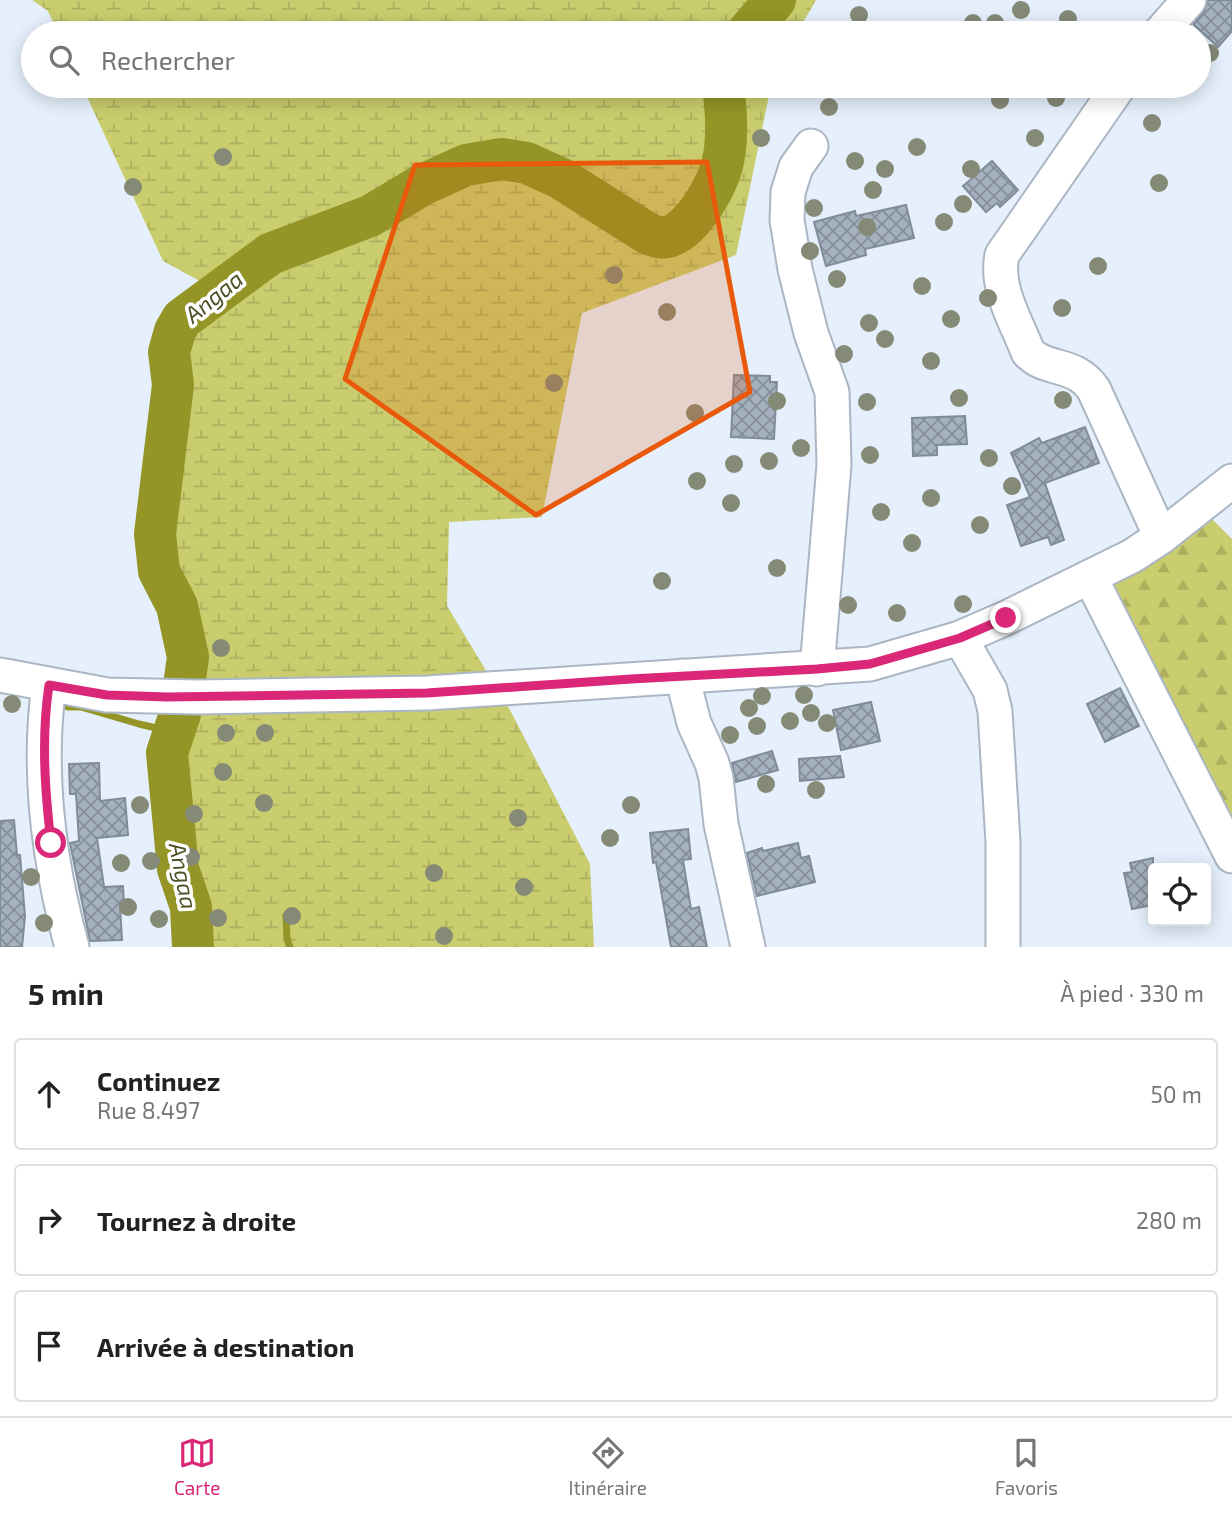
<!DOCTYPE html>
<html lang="fr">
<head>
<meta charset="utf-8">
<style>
	:root { --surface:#fff; --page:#f2f2f2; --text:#222; --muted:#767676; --line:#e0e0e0; --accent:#db2777 }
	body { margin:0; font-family:"Exo 2",sans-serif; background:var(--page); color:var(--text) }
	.controls { position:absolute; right:21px; bottom:21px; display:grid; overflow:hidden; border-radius:7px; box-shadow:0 4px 18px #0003 }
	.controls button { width:63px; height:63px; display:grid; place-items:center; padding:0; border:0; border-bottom:2px solid var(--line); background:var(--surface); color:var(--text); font:35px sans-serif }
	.stop { position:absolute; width:21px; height:21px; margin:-16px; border:5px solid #db2777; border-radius:50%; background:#fff }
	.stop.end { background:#db2777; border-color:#fff; box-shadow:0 2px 7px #0008 }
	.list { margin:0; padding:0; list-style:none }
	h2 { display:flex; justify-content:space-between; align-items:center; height:91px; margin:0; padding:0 28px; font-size:30px }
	h2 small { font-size:23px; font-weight:400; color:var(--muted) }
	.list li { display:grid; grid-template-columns:46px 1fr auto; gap:21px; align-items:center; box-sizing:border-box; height:112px; margin:0 14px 14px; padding:0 14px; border:2px solid var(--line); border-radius:7px }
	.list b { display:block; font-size:26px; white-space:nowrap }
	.list p { margin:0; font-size:23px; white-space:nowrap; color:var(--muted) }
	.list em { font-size:23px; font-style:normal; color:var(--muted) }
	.icon { flex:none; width:38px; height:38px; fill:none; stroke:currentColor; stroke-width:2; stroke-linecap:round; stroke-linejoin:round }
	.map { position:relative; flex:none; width:1232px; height:947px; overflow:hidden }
	.search { position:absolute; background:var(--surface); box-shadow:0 4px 18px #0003; left:21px; right:21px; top:21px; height:77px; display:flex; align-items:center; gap:18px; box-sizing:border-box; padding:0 24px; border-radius:38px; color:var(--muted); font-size:26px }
	.sheet { height:469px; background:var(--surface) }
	nav { display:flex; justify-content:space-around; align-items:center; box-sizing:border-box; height:98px; border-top:2px solid var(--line); background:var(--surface); font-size:19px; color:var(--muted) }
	nav a { display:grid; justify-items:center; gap:4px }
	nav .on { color:var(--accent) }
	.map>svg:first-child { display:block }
	.forest { fill:url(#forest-firs) }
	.wetland { fill:url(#wetland-marsh) }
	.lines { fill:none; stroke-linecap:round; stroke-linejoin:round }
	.stream { stroke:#949526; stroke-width:7 }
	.river { stroke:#949526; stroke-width:42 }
	.building { fill:url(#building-cross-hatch); stroke:#808c9a; stroke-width:2 }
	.minor-casing { stroke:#aab6c4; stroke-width:37 }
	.minor { stroke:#fff; stroke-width:33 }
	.tree { fill:#858a77 }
	.route { stroke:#db2777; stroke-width:9 }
	.marked { fill:#e8590c; fill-opacity:0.2; stroke:#e8590c; stroke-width:5; stroke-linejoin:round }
	.labels { text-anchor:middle; stroke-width:7; stroke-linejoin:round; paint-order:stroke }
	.water-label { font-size:23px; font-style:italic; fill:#4f5025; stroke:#fff }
</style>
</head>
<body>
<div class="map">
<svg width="1232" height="947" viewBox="0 0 1232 947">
	<defs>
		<pattern id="forest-firs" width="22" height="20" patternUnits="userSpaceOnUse" patternTransform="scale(1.75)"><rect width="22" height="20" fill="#cacd6d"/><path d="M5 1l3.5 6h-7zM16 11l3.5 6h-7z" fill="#adaf5e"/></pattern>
		<pattern id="wetland-marsh" width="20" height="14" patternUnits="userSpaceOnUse" patternTransform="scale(1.75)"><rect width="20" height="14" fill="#cacd6d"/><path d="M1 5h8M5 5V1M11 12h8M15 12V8" fill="none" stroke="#adaf5e"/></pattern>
		<pattern id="building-cross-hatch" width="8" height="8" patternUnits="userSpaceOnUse" patternTransform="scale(1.75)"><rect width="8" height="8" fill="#a5b1bf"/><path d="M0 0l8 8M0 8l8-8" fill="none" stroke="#858f9b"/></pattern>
	</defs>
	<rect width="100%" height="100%" fill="#e5f0fc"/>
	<polygon class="forest" points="1203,510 1232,539 1232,862 1092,575"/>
	<g class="wetland">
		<polygon points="32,0 816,0 797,33 58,33 48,11"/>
		<polygon points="82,86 771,86 736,255 582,313 542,517 449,522 447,606 511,712 590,864 594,947 193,947 191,907 178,869 167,753 180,714 188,657 177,606 159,571 155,534 173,385 169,352 175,331 182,319 220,292 163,261"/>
	</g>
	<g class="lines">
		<g class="stream">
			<polyline points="68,707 81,707 139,724 173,732"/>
			<polyline points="286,916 287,939 290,947"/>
		</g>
		<g class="river">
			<polyline points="747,33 775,0"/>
			<path d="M193,947L191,907L178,869L167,753L180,714L188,657L177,606L159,571L155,534L173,385L169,352L175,331L182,319L270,254L370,216L422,185L466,165L502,159L527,163L560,178L647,233C654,236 660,239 668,237C694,229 720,182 724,156C728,133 726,108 723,86"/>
		</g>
	</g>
	<g class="building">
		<polygon points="1208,0 1232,0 1232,31 1218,47 1193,24 1204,12"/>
		<polygon points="992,161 1018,190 1000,207 997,203 986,212 963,186"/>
		<polygon points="906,205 914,238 865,249 866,255 826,266 814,222 855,211 856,216"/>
		<polygon points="734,375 770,376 770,382 777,382 774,439 731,437"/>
		<polygon points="965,416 967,444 937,445 937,455 913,456 912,418"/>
		<polygon points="1085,427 1099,463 1045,483 1064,540 1051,545 1048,537 1021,546 1007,505 1030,497 1011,453 1039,438 1042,443"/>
		<polygon points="1120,688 1139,726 1105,742 1087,704"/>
		<polygon points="871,702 880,741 841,750 833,710"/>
		<polygon points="772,751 778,770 736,782 732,763"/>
		<polygon points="840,756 844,777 800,781 799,759"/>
		<polygon points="99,763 100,801 125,798 128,835 97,838 104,887 123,886 124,904 120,905 122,940 90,941 70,843 79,841 76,794 70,794 69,764"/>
		<polygon points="14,820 17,855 20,855 25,916 22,947 0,947 0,821"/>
		<polygon points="688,829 691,859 683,860 691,909 699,907 707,947 671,947 656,862 653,863 650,833"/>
		<polygon points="798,843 801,858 809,856 815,882 757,896 747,853 762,848 763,851"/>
		<polygon points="1153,858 1153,905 1132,909 1124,873 1132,872 1130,863"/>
	</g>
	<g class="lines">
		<defs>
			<g id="minor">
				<polyline points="1160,33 1189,0"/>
				<path d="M1119,86L1002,255C995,288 1016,321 1028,352C1046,372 1075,361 1094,390L1161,537"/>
				<polyline points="811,146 796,167 788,192 787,220 795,269 811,333 832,392 834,465 817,669"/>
				<polyline points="1090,577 1232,856"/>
				<polyline points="960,638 990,690 995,711 1003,842 1003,947"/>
				<polyline points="0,675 107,695 198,697 427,693 870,664 960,638 1006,618 1132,556 1161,537 1232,481"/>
				<polyline points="682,676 694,723 712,763 716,778 721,824 748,947"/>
				<path d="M49,685C37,772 49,863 72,947"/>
			</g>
		</defs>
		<use href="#minor" class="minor-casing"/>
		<use href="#minor" class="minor"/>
	</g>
	<g class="tree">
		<circle cx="1021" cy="10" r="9"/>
		<circle cx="859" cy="15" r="9"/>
		<circle cx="1068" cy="19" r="9"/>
		<circle cx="973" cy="23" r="9"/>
		<circle cx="995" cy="23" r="9"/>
		<circle cx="1210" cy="53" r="9"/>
		<circle cx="1056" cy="98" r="9"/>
		<circle cx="1000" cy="100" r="9"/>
		<circle cx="829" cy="107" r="9"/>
		<circle cx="1152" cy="123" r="9"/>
		<circle cx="761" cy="138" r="9"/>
		<circle cx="1035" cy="138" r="9"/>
		<circle cx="917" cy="147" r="9"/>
		<circle cx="223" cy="157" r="9"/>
		<circle cx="855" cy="161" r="9"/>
		<circle cx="885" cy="169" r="9"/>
		<circle cx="971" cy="169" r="9"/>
		<circle cx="1159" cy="183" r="9"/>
		<circle cx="133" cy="187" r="9"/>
		<circle cx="873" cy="190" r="9"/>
		<circle cx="963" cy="204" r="9"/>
		<circle cx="814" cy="208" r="9"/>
		<circle cx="944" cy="222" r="9"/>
		<circle cx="867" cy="227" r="9"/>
		<circle cx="810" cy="251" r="9"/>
		<circle cx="1098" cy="266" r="9"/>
		<circle cx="614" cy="275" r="9"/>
		<circle cx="837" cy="279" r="9"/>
		<circle cx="922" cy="286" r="9"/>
		<circle cx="988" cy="298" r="9"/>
		<circle cx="1062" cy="308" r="9"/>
		<circle cx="667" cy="312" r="9"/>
		<circle cx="951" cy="319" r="9"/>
		<circle cx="869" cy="323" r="9"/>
		<circle cx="885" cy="339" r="9"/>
		<circle cx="844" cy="354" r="9"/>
		<circle cx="931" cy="361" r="9"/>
		<circle cx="554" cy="383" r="9"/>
		<circle cx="959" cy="398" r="9"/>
		<circle cx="1063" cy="400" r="9"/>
		<circle cx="777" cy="401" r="9"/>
		<circle cx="867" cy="402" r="9"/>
		<circle cx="695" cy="413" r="9"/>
		<circle cx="801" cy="448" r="9"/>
		<circle cx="870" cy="455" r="9"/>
		<circle cx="989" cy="458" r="9"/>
		<circle cx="769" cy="461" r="9"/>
		<circle cx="734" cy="464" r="9"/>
		<circle cx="697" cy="481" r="9"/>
		<circle cx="1012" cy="486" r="9"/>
		<circle cx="931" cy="498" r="9"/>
		<circle cx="731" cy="503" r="9"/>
		<circle cx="881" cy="512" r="9"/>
		<circle cx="980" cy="525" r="9"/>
		<circle cx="912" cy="543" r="9"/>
		<circle cx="777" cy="568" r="9"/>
		<circle cx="662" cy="581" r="9"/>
		<circle cx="963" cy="604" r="9"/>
		<circle cx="848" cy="605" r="9"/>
		<circle cx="897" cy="613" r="9"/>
		<circle cx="221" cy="648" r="9"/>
		<circle cx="804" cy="695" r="9"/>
		<circle cx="762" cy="696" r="9"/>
		<circle cx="12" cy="704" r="9"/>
		<circle cx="749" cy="708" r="9"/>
		<circle cx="811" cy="713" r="9"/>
		<circle cx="790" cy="721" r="9"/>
		<circle cx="827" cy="723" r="9"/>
		<circle cx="757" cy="726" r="9"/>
		<circle cx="226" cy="733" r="9"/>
		<circle cx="265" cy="733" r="9"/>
		<circle cx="730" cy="735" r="9"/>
		<circle cx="223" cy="772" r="9"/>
		<circle cx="766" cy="784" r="9"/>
		<circle cx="816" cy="790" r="9"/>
		<circle cx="264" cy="803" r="9"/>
		<circle cx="140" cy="805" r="9"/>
		<circle cx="631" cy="805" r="9"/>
		<circle cx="194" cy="814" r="9"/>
		<circle cx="518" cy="818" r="9"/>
		<circle cx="610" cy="838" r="9"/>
		<circle cx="191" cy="857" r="9"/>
		<circle cx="151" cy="861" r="9"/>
		<circle cx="121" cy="863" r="9"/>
		<circle cx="434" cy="873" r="9"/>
		<circle cx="31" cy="877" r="9"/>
		<circle cx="524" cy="887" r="9"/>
		<circle cx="128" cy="907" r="9"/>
		<circle cx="292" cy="916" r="9"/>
		<circle cx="218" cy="918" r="9"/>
		<circle cx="159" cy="919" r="9"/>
		<circle cx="44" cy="923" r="9"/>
		<circle cx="444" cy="936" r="9"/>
	</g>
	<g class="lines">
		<path class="route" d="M51,843C45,790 41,739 49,685L107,695L167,697L427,693L631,679L817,669L870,664L960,638L1006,618"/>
	</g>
	<path class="marked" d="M707,162L750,392L536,515L345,379L415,165Z"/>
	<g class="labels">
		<g class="water-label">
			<text transform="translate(214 297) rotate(-39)" y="8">Angaa</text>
			<text transform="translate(183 876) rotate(79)" y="8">Angaa</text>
		</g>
	</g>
</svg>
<div class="controls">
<button><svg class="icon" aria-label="locate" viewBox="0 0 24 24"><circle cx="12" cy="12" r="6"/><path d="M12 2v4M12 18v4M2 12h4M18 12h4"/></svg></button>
</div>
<div class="stop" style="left:51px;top:843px"></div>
<div class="stop end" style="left:1006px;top:618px"></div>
<div class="search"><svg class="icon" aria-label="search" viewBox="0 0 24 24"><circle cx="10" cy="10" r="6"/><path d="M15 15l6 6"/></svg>Rechercher</div>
</div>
<section class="sheet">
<h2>5 min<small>À pied · 330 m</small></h2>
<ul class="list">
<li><svg class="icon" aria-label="ahead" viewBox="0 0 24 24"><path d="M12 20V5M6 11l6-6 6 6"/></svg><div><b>Continuez</b><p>Rue 8.497</p></div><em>50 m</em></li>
<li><svg class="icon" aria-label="right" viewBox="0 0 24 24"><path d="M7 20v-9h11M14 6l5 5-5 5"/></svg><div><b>Tournez à droite</b></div><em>280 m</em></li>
<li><svg class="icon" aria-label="arrive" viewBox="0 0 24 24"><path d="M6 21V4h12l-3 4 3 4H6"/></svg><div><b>Arrivée à destination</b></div></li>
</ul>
</section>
<nav>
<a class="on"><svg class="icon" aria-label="map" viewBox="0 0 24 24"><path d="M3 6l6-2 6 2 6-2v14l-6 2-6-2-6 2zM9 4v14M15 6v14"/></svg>Carte</a>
<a><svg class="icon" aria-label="directions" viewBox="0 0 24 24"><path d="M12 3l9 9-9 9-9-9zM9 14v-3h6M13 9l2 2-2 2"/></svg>Itinéraire</a>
<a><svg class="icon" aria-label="saved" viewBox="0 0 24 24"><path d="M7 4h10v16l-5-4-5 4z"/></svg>Favoris</a>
</nav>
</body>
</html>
